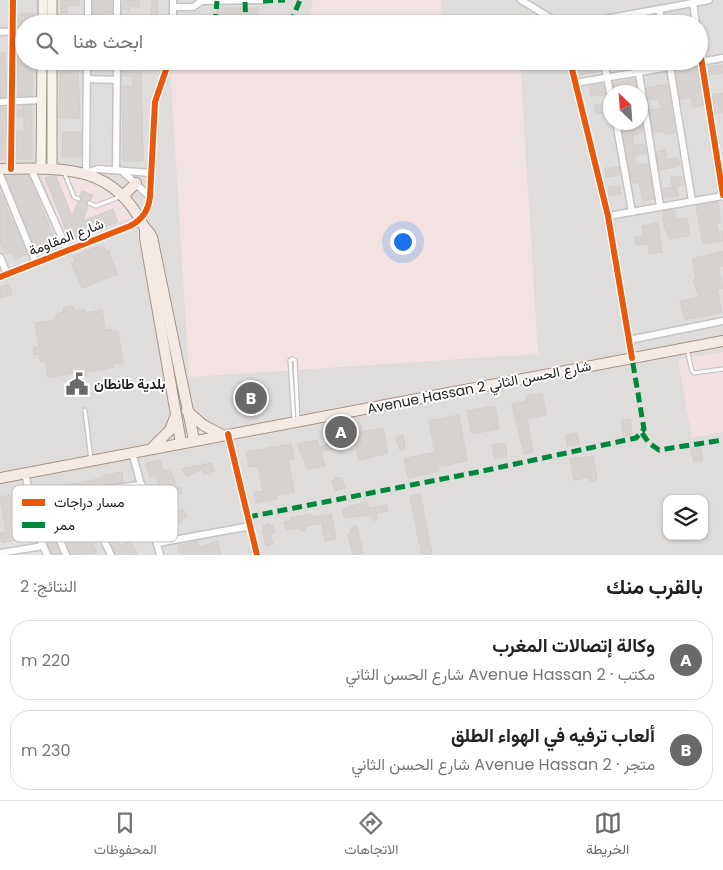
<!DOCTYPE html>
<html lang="ar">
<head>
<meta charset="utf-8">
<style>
	:root { --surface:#fff; --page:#f2f2f2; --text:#222; --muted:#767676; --line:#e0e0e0; --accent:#6a6968 }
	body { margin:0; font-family:Poppins,Vazirmatn,sans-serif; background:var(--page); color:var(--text); direction:rtl }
	.controls { position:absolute; right:15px; bottom:15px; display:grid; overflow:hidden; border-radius:10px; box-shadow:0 1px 4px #0004 }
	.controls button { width:45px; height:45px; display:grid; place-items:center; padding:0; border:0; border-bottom:1px solid var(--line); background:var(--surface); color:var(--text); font:25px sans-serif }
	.compass { position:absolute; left:603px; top:85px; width:45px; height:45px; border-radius:50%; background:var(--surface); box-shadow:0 1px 4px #0004; rotate:335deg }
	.you { position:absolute; left:402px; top:241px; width:18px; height:18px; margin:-12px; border:4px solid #fff; border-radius:50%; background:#1a73e8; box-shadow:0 0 0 8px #1a73e833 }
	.badge { display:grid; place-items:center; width:32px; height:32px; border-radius:50%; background:var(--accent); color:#fff; font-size:16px; font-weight:700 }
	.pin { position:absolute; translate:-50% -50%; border:2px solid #fff; box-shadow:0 1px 5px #0006 }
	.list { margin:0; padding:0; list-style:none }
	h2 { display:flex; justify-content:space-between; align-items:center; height:65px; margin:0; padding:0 20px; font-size:21px }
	h2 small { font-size:16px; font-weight:400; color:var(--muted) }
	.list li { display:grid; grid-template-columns:32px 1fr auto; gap:15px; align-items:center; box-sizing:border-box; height:80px; margin:0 10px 10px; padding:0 10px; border:1px solid var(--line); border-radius:20px }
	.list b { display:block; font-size:19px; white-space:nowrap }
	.list p { margin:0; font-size:16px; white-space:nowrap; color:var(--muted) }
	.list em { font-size:16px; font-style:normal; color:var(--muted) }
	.icon { flex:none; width:28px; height:28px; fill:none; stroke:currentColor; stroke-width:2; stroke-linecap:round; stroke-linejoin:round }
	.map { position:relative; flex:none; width:723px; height:555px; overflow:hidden; direction:ltr }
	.search { position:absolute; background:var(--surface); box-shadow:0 1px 4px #0004; left:15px; right:15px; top:15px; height:55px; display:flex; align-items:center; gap:12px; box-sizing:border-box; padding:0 18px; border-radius:28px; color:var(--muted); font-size:19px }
	.sheet { height:245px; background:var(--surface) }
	nav { display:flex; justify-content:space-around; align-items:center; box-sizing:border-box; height:70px; border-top:1px solid var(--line); background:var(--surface); font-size:14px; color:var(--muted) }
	nav a { display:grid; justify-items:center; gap:2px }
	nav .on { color:var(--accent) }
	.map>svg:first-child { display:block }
	.residential { fill:#dfdddc; fill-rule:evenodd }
	.commercial { fill:#f2e1e3 }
	.military { fill:#f2e3e2 }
	.parking { fill:#dedddb }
	.plaza { fill:#e1e1e5 }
	.building { fill:#d7d3d1; stroke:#d3cecb }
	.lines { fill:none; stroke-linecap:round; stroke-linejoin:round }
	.lane-casing { stroke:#c6c4c3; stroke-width:5.5 }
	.street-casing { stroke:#c6c4c3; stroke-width:9 }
	.secondary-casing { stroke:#9c9780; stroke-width:11 }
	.primary-casing { stroke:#a79386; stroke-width:12 }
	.path { stroke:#eddadd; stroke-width:1; stroke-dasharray:2.5 2.5; stroke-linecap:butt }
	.lane { stroke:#fdfcfc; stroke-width:3 }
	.street { stroke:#fdfcfc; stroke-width:6 }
	.secondary { stroke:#f5f3ec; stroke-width:9 }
	.primary { stroke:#f3eae6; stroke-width:10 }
	.quiet { stroke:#00873e; stroke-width:5; stroke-dasharray:10 5; stroke-linecap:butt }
	.cycleway-casing { stroke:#fff; stroke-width:9 }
	.cycleway { stroke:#e8590c; stroke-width:6 }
	.labels { text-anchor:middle; stroke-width:4; stroke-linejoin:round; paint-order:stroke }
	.street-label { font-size:14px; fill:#222; stroke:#fff }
	.poi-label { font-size:14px; font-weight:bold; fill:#222; stroke:#fff; text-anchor:start }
	.key { fill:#fff; stroke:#bdbdbd; stroke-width:1 }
	.key-label { font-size:14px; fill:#222 }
</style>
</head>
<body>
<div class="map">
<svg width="723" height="555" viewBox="0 0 723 555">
	<rect width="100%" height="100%" fill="#f0edea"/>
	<path class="residential" d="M0,0H723V555H0ZM24,24H699V61H24ZM610,92H640V122H610ZM667,499H704V536H667Z"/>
	<g class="commercial">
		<polygon points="56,171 87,179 118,199 131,218 68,244 41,175"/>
		<polygon points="723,352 723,432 692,438 678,360"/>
	</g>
	<g class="military">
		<polygon points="313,0 441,0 442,24 309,24"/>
		<polygon points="224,61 520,61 538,354 189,377 170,64"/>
	</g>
	<polygon class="parking" points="134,381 143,428 23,452 14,405"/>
	<polygon class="plaza" points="42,532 53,555 0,555 0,541"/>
	<g class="building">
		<polygon points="61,0 79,0 79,6 67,5 67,13 61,13"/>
		<polygon points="93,0 110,0 112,4 112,13 101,13 100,24 93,24"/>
		<polygon points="124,0 139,1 139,7 130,6 129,10 122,9"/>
		<polygon points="152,0 158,0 157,23 150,23"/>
		<polygon points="217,8 258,8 258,17 227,18 227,24 207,24 207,18 217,18"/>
		<polygon points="34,13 34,24 18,26 18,14"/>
		<rect x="259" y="17" width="12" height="7"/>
		<polygon points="182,18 197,19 198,24 182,24"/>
		<polygon points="18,36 24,36 24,61 33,61 32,95 17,96"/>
		<polygon points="0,53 5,53 7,97 0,97"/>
		<polygon points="122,61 141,61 143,161 123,161 122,87 133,86 133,76 122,76"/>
		<polygon points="577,61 588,61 586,64 599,62 601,71 580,75"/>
		<polygon points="723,65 723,73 709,75 708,67"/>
		<polygon points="697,68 704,105 693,107 691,97 680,99 676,72"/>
		<polygon points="60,71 78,71 80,118 59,118"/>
		<polygon points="635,79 637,92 628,92 627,91 615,92 613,83"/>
		<polygon points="603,84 605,95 591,96 589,86"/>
		<polygon points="667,84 675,133 664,134 664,131 653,132 650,110 661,109 659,99 650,100 646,88"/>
		<polygon points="721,93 723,94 723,112 715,113 712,95"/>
		<polygon points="608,103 610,112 596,114 595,105"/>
		<polygon points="32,105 32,159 16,159 16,131 24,131 24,117 17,117 17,110 23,110 23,106"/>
		<polygon points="0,107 7,107 5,160 0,159"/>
		<polygon points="628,122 642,122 643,132 632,136 634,146 644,144 646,153 634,155 636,165 648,164 654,199 643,201 639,182 632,183 621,124"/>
		<polygon points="63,132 81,132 81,157 62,157"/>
		<polygon points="665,150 667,160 677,158 680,164 675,167 659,170 656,152"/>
		<polygon points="619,167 620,175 606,177 605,169"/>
		<polygon points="28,175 56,243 36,250 6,176"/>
		<polygon points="50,176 56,176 72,216 78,202 82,200 80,196 82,191 93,195 91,200 86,202 88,206 83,221 113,209 118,222 70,241 45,178"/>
		<polygon points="682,176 683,185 672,186 671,178"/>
		<polygon points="620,186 621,194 609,196 608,187"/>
		<polygon points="677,187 678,196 664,197 662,189"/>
		<polygon points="0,192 27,254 15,259 10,252 5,254 0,241"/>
		<polygon points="718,202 721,222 716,222 718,232 722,231 723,241 703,244 696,206"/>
		<polygon points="674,210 677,219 687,218 690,235 669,239 663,222 663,211"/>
		<polygon points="658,223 662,252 649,254 649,244 636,245 635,237 643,236 642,226"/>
		<polygon points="103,245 105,251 108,250 117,274 82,288 71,263 75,262 73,256"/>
		<polygon points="723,251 723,266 718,267 723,288 717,289 722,312 685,320 680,301 699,297 693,279 696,278 692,259"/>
		<polygon points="9,284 12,294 0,298 0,287"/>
		<polygon points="73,306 74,310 85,310 85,313 102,310 105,330 111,329 111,332 118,331 123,363 113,364 114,367 86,372 87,377 76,378 75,373 48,378 45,361 41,362 39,354 34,355 33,348 39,346 35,323 55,320 57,314 64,312 63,308"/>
		<polygon points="542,393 546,415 527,419 533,452 524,454 512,404 527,401 526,396"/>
		<polygon points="495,406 499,429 472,434 467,411"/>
		<polygon points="459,415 467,461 437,467 439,471 408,478 404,459 435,452 429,421"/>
		<polygon points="630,419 632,434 624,436 621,421"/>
		<polygon points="383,428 388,453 359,460 355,440 358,439 357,433"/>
		<polygon points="577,433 579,444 567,446 566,435"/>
		<polygon points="403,435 405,449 400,450 396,438"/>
		<polygon points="317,440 319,447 337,442 337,449 321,451 325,466 308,469 297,444"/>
		<polygon points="505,443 507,457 495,459 492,445"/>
		<polygon points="291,444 294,458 288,460 294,492 276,495 277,499 256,503 254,492 263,491 258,466 249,467 246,452"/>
		<polygon points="700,446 703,460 694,462 691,448"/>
		<polygon points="593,456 597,481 590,482 589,477 574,480 570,459"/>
		<polygon points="160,460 163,471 170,469 177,488 181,487 182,493 171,497 169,492 162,493 155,475 150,477 146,463"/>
		<polygon points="211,463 214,471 204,474 202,469 187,477 181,469"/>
		<polygon points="122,472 123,482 36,498 35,491 104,478 103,476"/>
		<polygon points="334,477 342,478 346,488 335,491 332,481 335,480"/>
		<polygon points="24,493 32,537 2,543 0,533 6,532 0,497"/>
		<polygon points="420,494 432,554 428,555 422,555 410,496"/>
		<polygon points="367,502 369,508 386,505 388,511 377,513 377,519 373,521 371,515 344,518 342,509"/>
		<polygon points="183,509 187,516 179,524 176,511"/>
		<polygon points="312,514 312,517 331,514 336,539 325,541 322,523 305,526 306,530 300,531 299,528 286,530 284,522 291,521 290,518"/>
		<polygon points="269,524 270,526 273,525 275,533 270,534 273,544 266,546 262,530 264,529 263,526"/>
		<polygon points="357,526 363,555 353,555 348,534 351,534 350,528"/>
		<polygon points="125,528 127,531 116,536 120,546 130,540 138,555 116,555 106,533"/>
		<polygon points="76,535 79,535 83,542 96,535 99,541 93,544 97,553 71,555 65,540"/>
		<polygon points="197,541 199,548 217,541 221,555 183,555 182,552 179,553 178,546"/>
		<polygon points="53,542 56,543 61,555 52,555 48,544"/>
	</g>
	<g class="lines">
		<defs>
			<g id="lane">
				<polyline points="64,172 74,197 79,199"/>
				<polyline points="89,203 96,206 119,197"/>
				<polyline points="687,349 692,371 694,373 723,369"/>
				<polyline points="85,410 91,460"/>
				<polyline points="294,420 290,360 292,359 295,360 298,420"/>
			</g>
			<g id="street">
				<polyline points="173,0 173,24"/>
				<polyline points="521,0 560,24"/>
				<polyline points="202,1 263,0"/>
				<polyline points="693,3 696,24"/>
				<polyline points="173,7 193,7 203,0"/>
				<polyline points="659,9 662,24"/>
				<polyline points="628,15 629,24"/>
				<polyline points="88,24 88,0"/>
				<polyline points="117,24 117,0"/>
				<polyline points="578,24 709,0"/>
				<polyline points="0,32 24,31"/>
				<polyline points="699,45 723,195"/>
				<polyline points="87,61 86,173 98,169 152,173"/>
				<polyline points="570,61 608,216 632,358"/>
				<polyline points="604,61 610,93"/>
				<polyline points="637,61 660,206"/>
				<polyline points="669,61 692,201"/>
				<polyline points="52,66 87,66"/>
				<polyline points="87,79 117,80"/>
				<polyline points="575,83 723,58"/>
				<polyline points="0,102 41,100"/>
				<polyline points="616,122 632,212"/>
				<polyline points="11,169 13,0"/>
				<polyline points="31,169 68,251"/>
				<polyline points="116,170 117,61"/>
				<polyline points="122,171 150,197"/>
				<polyline points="0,175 36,263"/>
				<polyline points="608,216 723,196"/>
				<polyline points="0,257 7,274"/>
				<path d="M0,277L130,226C143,219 148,211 150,197L155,102L169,61"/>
				<polyline points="629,340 723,321"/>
				<polyline points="228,434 257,555"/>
				<polyline points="132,452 160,555"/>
				<polyline points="25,473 38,533 47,555"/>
				<polyline points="33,504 113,488 142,485"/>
				<polyline points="97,526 111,555"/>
				<polyline points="57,534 66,555"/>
				<path d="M41,541C60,528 88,530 109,526C125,523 134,520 151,520"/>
				<polyline points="157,543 251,526"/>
				<polyline points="0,553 43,546"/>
			</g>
			<g id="secondary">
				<polyline points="52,0 52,24"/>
				<polyline points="43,24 43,0"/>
				<polyline points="52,61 52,169"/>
				<polyline points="41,169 42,61"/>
			</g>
			<g id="primary">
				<path d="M0,169C60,168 112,163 143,225C146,230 150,232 152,237L194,440"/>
				<polyline points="123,196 136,183"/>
				<polyline points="145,228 145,238 181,443"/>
				<polyline points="187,411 203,425 222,435"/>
				<polyline points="153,447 170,430 176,415"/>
				<polyline points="0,478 723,341"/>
			</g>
		</defs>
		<use href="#lane" class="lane-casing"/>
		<use href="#street" class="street-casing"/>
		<use href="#secondary" class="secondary-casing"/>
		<use href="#primary" class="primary-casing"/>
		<polyline class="path" points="625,0 626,9"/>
		<use href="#lane" class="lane"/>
		<use href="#street" class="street"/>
		<use href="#secondary" class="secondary"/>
		<use href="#primary" class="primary"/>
		<g class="quiet">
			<polyline points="263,1 285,0"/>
			<polyline points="245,2 246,24"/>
			<polyline points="215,24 217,1"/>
			<polyline points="290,24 300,0"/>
			<polyline points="642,433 649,443 659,450 723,440"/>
			<polyline points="248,517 478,472 636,438 644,429 632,358"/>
		</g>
		<defs>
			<g id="cycleway">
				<polyline points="699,45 723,195"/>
				<polyline points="570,61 608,216 632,358"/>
				<polyline points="11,169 13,0"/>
				<path d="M0,277L130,226C143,219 148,211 150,197L155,102L169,61"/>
				<polyline points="228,434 257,555"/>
			</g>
		</defs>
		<use href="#cycleway" class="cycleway-casing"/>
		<use href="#cycleway" class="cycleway"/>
	</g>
	<defs>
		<symbol id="civic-bare" viewBox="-9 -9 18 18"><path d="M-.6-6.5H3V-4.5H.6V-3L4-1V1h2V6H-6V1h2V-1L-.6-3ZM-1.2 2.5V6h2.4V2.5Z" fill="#6a6968" stroke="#fff" stroke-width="2.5" paint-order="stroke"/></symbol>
	</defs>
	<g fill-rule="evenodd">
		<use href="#civic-bare" x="61" y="368" width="32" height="32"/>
	</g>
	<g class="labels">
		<g class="street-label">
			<text transform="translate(66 237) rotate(-21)" y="5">شارع المقاومة</text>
			<text transform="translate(479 387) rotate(-11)" y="5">Avenue Hassan 2 شارع الحسن الثاني</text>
		</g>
		<g class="poi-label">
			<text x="94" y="389">بلدية طانطان</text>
		</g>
	</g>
	<rect x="12" y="485" width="166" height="57" rx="8" class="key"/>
	<rect x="22" y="499" width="23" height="7" fill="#e8590c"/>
	<rect x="22" y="522" width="23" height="6" fill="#00873e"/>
	<g class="key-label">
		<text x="54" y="507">مسار دراجات</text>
		<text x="54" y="530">ممر</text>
	</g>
</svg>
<div class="controls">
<button><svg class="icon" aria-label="layers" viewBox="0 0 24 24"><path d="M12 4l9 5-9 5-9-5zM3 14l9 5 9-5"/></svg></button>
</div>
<svg class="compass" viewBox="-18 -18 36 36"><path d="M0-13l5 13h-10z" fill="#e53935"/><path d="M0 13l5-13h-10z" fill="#767676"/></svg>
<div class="you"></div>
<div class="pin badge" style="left:341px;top:432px">A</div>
<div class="pin badge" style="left:251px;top:398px">B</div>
<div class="search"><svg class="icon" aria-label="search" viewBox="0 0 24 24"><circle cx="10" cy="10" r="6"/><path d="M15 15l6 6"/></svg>ابحث هنا</div>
</div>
<section class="sheet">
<h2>بالقرب منك<small>النتائج: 2</small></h2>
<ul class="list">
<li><span class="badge">A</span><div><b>وكالة إتصالات المغرب</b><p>مكتب · Avenue Hassan 2 شارع الحسن الثاني</p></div><em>220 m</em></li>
<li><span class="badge">B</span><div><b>ألعاب ترفيه في الهواء الطلق</b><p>متجر · Avenue Hassan 2 شارع الحسن الثاني</p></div><em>230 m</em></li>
</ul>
</section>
<nav>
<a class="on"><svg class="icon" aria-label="map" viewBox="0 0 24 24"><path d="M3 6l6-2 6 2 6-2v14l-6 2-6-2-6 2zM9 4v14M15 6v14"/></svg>الخريطة</a>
<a><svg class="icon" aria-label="directions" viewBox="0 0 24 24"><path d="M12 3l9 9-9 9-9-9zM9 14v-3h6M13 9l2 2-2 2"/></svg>الاتجاهات</a>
<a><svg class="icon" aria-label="saved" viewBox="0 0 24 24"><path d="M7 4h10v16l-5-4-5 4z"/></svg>المحفوظات</a>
</nav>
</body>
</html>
